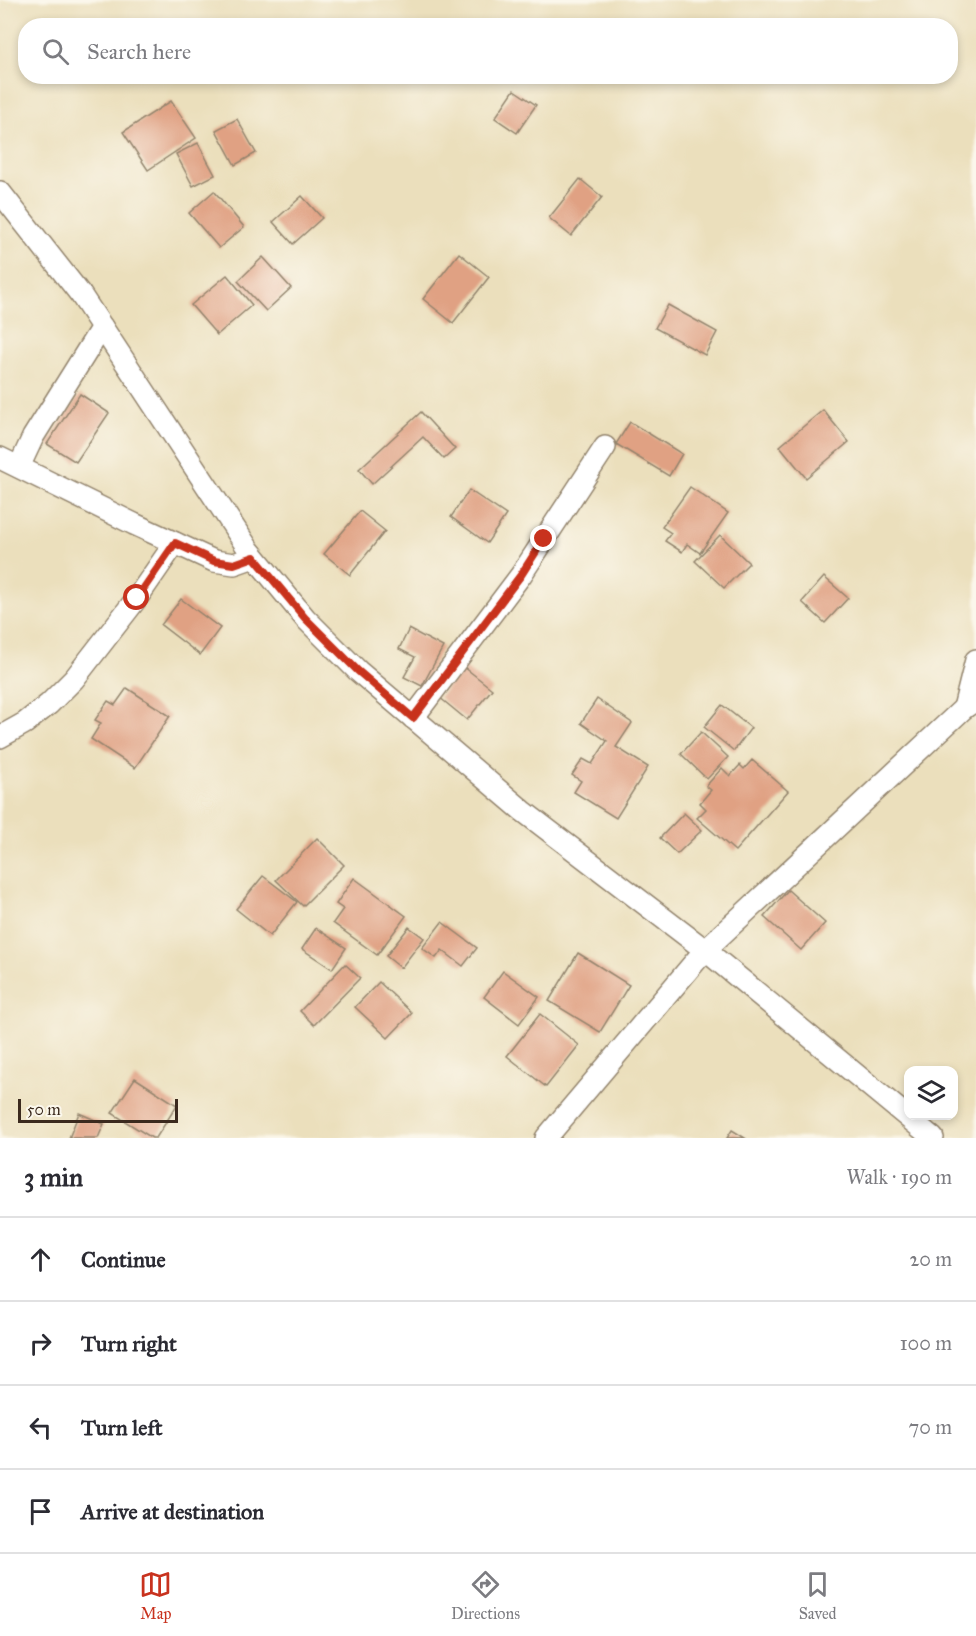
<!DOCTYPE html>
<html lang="en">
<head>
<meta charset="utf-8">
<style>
	:root { --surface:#fff; --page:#f2f2f3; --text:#2b2b33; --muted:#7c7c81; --line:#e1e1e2; --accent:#c8321e }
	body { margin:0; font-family:"IM FELL Great Primer",serif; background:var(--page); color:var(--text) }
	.controls { position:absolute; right:18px; bottom:18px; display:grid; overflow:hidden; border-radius:12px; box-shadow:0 3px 9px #0003 }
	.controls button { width:54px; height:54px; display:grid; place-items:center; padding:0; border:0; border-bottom:2px solid var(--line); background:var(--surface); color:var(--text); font:30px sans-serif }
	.scale { position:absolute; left:18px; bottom:15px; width:160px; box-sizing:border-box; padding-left:6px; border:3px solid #3b2a1e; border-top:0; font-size:16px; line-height:21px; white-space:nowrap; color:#3b2a1e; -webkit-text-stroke:4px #fbf7ec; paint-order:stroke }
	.stop { position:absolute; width:18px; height:18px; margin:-14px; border:4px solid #c8321e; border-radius:50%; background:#fff }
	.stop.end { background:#c8321e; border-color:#fff; box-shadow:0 2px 6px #0008 }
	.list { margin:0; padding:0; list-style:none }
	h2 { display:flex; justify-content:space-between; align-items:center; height:78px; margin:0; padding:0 24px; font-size:26px }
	h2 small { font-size:20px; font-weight:400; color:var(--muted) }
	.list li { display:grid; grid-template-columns:39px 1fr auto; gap:18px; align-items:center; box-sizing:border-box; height:84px; padding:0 24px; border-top:2px solid var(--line) }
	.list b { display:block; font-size:22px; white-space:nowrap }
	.list em { font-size:20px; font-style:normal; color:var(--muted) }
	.icon { flex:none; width:33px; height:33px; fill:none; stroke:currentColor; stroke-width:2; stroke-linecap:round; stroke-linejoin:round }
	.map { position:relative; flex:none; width:976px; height:1138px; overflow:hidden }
	.search { position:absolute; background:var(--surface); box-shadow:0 3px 9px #0003; left:18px; right:18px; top:18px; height:66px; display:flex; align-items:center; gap:15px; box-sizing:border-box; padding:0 21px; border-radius:24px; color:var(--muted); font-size:22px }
	.sheet { height:414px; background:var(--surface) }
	nav { display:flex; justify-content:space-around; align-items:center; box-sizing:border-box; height:84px; border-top:2px solid var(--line); background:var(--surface); font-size:16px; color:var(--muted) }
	nav a { display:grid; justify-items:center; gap:3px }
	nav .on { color:var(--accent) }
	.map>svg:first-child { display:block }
	.building { fill:#e0a183 }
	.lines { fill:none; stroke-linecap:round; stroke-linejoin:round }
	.street-casing { stroke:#93846d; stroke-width:24 }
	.street { stroke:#fff; stroke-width:21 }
	.route { stroke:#c8321e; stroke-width:8 }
</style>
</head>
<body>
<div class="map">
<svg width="976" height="1138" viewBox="0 0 976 1138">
	<rect width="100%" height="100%" fill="#fbf7ec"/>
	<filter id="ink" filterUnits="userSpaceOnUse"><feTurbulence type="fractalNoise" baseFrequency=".0167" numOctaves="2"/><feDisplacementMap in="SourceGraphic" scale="12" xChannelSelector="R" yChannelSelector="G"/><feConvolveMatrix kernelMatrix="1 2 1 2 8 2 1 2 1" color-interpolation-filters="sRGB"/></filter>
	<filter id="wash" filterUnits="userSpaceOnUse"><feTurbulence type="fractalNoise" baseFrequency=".008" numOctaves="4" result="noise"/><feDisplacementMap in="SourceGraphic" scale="24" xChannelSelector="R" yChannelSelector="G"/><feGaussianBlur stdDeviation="1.35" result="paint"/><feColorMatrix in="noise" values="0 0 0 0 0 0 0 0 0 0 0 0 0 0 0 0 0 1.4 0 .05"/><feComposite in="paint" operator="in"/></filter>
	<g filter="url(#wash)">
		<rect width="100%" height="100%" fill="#ebdfbc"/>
		<g id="blocks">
			<g class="building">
				<polygon points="514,90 536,105 517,133 495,118"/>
				<polygon points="171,101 196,138 148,170 123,132"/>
				<polygon points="237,119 256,153 235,165 216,130"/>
				<polygon points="198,143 215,175 193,186 176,154"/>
				<polygon points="580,179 602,197 571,236 549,218"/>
				<polygon points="214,191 244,227 219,248 189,213"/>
				<polygon points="302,196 322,218 293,244 273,222"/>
				<polygon points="459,253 489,277 453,323 423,299"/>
				<polygon points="263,257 291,288 266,311 238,281"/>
				<polygon points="227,275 252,305 217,335 191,305"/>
				<polygon points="668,305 717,332 705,355 655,328"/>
				<polygon points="80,394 109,413 76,462 47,444"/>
				<polygon points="823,410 849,442 806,478 780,446"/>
				<polygon points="421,412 455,449 444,459 423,437 372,484 359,469"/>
				<polygon points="630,422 682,454 669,476 616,444"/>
				<polygon points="690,487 728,513 700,553 687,544 682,552 665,541 671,533 662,527"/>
				<polygon points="469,490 506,515 487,543 451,517"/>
				<polygon points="360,511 385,531 350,575 324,554"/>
				<polygon points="720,535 749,563 724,588 695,561"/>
				<polygon points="824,577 848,598 825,623 802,602"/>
				<polygon points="181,599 220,628 200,655 161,625"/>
				<polygon points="409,629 443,647 422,686 404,677 415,657 399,649"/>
				<polygon points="464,667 492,689 467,720 439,697"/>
				<polygon points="127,688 170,716 135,768 91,739 101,723 95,720 108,701 115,705"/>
				<polygon points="597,699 632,723 616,747 648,767 616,818 574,792 581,781 572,775 583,759 592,764 607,741 581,723"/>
				<polygon points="722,705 751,728 734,751 704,727"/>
				<polygon points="701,732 728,757 707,779 681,754"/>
				<polygon points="752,760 788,791 735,851 697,818 706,809 700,803 711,790 706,786 722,768 730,776 740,765 744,769"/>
				<polygon points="684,813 702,830 677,854 660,838"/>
				<polygon points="317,838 344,865 303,906 276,880"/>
				<polygon points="263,876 297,902 270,936 236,909"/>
				<polygon points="354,878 406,916 377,955 333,923 343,909 336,904"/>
				<polygon points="788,890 825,923 801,950 764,917"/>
				<polygon points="442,922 477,948 463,966 442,950 436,958 422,948"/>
				<polygon points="409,927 424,938 401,968 386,956"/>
				<polygon points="316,928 346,948 332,969 302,949"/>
				<polygon points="578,953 629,985 600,1032 549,1001"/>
				<polygon points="345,964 360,978 314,1025 300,1011"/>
				<polygon points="503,971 539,997 519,1024 484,997"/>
				<polygon points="379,982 412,1013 388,1038 355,1007"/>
				<polygon points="540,1014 579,1045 546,1087 507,1056"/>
				<polygon points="135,1078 177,1105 156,1138 152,1138 112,1113"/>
				<polygon points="79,1113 104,1124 98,1138 69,1138"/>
				<polygon points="732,1130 745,1138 727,1138"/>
			</g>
		</g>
	</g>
	<g filter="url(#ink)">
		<use href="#blocks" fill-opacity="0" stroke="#93846d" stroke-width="1.5"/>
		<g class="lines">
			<defs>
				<g id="street">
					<polyline points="0,192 81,295 249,550 305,618 358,671 523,811 705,950 933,1138"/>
					<polyline points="0,458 134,524 214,561 234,564 254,557"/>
					<polyline points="19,467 33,437 102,327"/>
					<polyline points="964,708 976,660"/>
					<polyline points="413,718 521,575 605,447"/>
					<polyline points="0,737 25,723 49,704 74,679 137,598 175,543"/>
					<polyline points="546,1138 705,950 964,708 976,700"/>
				</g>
			</defs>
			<use href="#street" class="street-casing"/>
			<use href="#street" class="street"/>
		</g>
	</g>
	<g class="lines" filter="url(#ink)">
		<polyline class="route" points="137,598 175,543 214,561 234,564 254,557 305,618 358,671 413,718 521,575 544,539"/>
	</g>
</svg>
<div class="controls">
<button><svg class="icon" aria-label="layers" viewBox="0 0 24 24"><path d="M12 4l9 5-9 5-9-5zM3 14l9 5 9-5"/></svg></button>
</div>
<div class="scale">50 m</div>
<div class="stop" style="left:137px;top:598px"></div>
<div class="stop end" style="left:544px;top:539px"></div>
<div class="search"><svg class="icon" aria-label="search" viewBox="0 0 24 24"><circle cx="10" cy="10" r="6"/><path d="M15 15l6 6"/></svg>Search here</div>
</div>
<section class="sheet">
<h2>3 min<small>Walk · 190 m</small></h2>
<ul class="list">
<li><svg class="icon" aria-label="ahead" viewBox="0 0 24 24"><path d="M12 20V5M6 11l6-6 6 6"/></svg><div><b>Continue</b></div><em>20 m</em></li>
<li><svg class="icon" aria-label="right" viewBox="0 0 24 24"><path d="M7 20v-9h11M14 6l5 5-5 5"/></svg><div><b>Turn right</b></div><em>100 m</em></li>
<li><svg class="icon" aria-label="left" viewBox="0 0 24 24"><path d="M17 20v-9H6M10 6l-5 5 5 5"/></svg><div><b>Turn left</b></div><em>70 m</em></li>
<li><svg class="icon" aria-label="arrive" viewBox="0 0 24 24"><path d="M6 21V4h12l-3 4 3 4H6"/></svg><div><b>Arrive at destination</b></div></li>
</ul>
</section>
<nav>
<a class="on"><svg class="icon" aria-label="map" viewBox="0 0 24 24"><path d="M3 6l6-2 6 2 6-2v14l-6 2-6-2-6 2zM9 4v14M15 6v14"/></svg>Map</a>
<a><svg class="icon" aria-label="directions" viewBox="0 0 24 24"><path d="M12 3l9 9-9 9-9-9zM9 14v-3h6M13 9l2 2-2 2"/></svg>Directions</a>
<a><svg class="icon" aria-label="saved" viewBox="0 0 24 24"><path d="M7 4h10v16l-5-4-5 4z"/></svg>Saved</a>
</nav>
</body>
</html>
